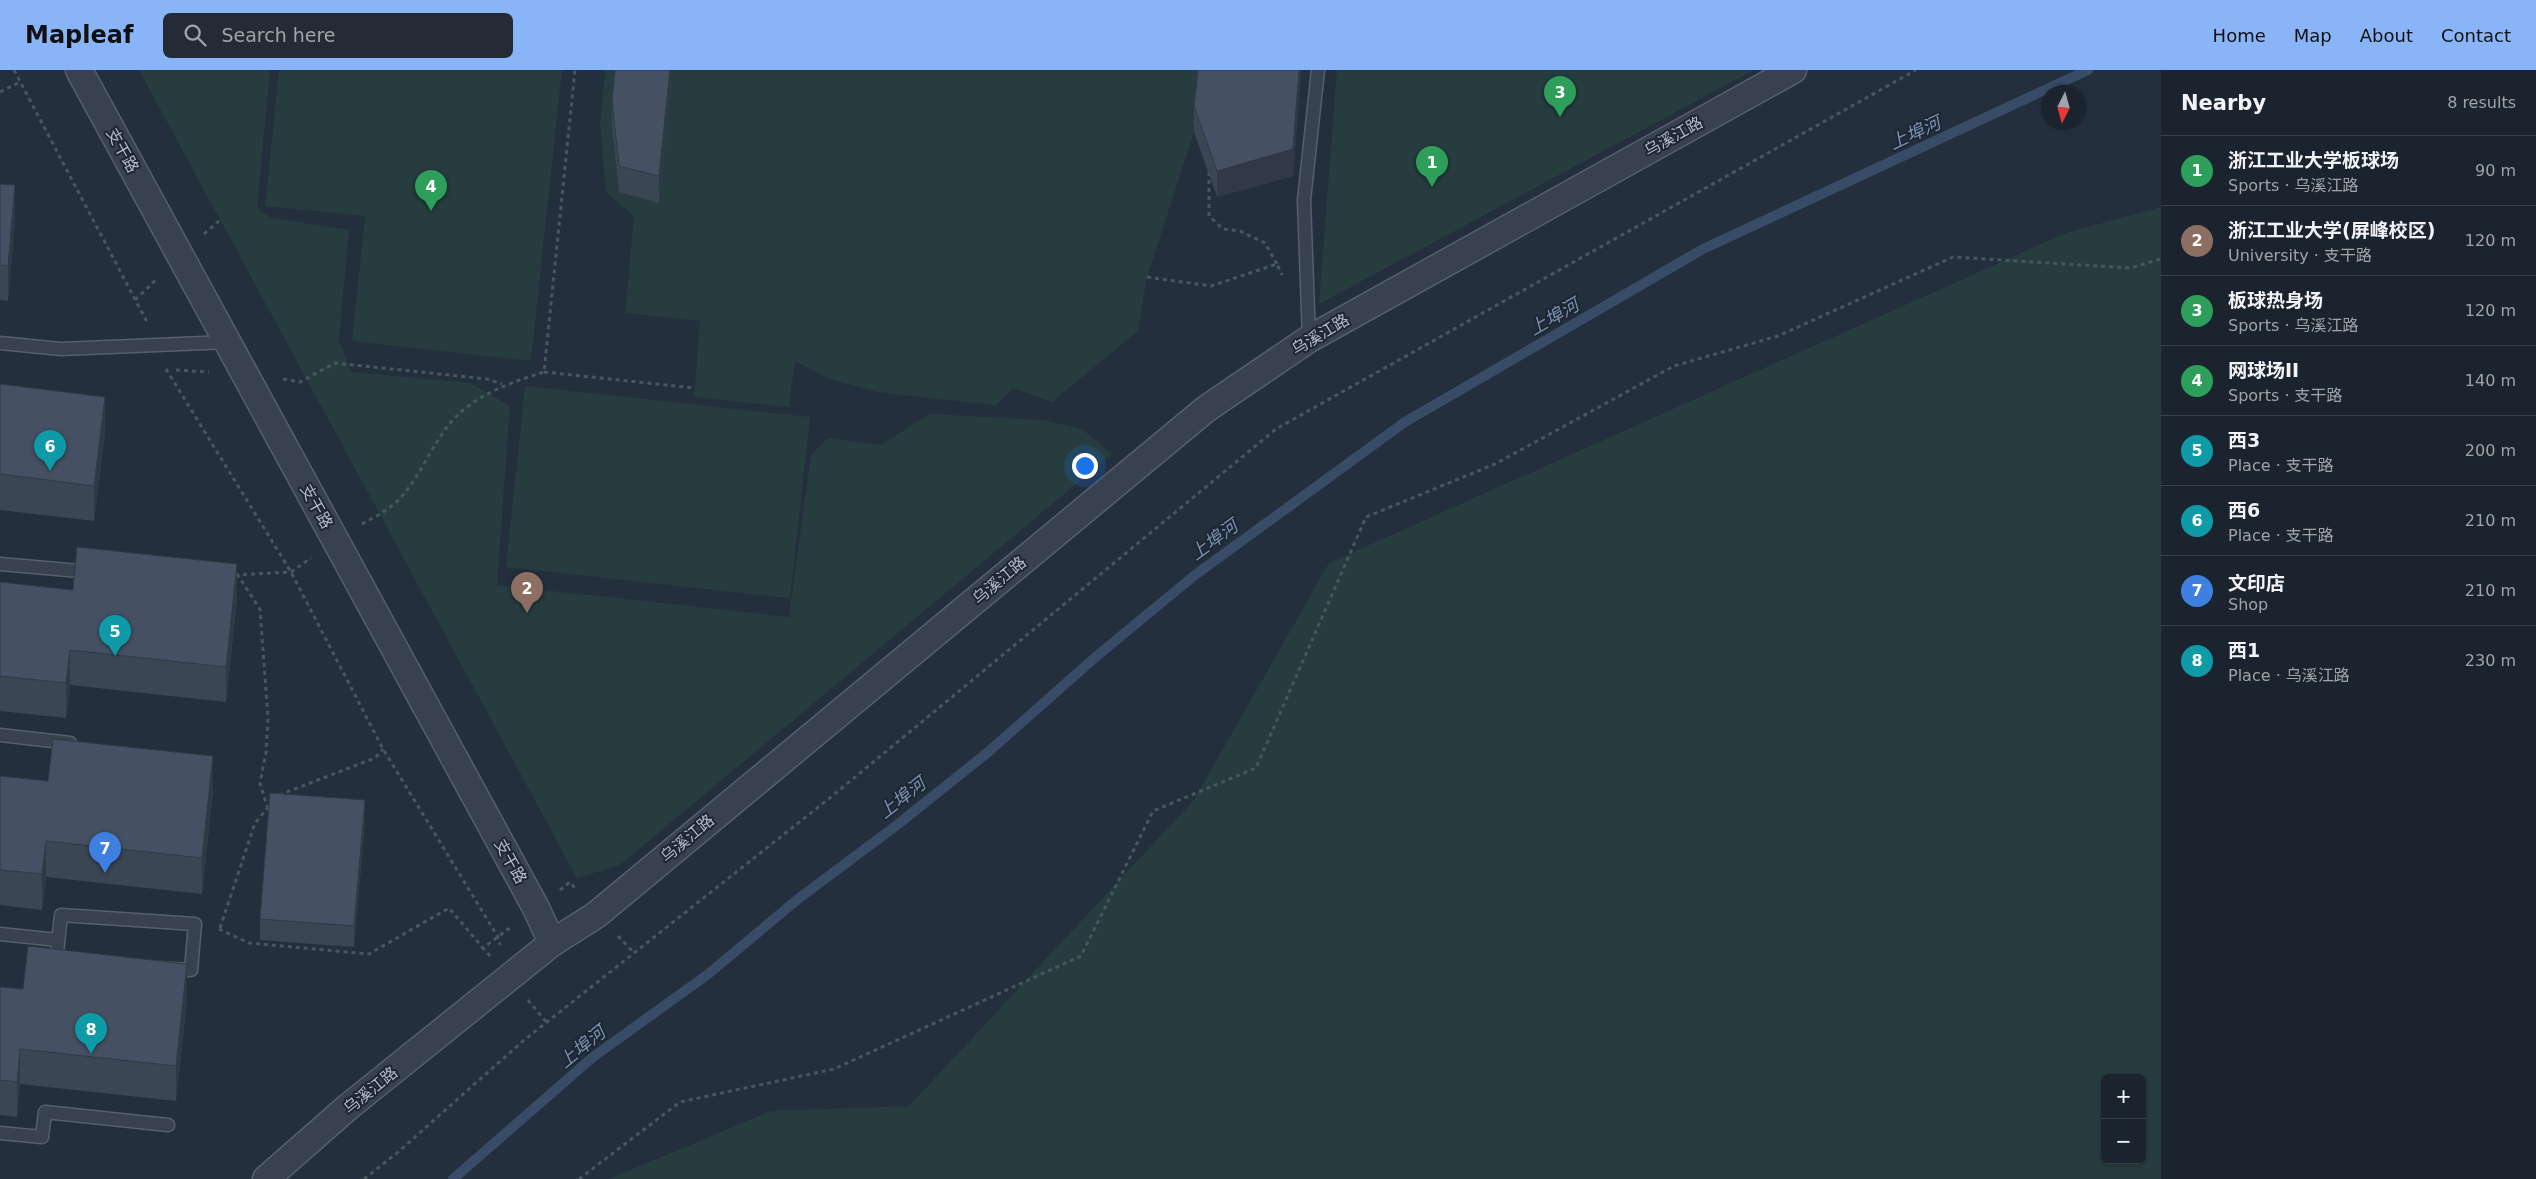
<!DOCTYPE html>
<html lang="en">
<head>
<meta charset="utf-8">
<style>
	:root { --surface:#1b232e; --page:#242b36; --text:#f1f3f6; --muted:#a0a4aa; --line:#39404a; --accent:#8ab4f8 }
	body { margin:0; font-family:"DejaVu Sans","Noto Sans SC",sans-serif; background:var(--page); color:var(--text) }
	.controls { position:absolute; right:15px; bottom:15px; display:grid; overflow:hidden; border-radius:8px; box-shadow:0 1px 4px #0004 }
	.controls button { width:45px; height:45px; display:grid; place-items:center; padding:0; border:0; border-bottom:1px solid var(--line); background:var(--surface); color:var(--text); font:25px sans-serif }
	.compass { position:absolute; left:2041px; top:15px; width:45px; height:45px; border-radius:50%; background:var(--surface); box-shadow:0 1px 4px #0004; rotate:186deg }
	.you { position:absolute; left:1084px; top:395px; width:18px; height:18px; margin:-12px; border:4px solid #fff; border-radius:50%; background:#1a73e8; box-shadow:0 0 0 8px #1a73e833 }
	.badge { display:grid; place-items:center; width:32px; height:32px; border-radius:50%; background:var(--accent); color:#fff; font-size:16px; font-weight:700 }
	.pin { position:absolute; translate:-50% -41px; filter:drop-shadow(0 1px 2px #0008) }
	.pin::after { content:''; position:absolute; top:26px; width:18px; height:15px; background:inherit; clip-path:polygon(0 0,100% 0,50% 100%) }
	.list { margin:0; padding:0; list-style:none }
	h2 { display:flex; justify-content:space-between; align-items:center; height:65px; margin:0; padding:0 20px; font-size:21px }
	h2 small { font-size:16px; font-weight:400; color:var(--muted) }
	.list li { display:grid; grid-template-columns:32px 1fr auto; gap:15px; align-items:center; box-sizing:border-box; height:70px; padding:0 20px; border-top:1px solid var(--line) }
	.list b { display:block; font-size:19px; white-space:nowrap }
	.list p { margin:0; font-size:16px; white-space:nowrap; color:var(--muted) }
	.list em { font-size:16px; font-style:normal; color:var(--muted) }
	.icon { flex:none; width:28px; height:28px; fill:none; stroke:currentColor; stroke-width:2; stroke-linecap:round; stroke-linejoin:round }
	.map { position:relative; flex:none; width:2161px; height:1109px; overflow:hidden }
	header { display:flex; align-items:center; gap:30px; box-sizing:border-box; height:70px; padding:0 25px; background:var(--accent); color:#111 }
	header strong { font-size:24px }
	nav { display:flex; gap:28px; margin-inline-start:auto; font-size:18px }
	.search { width:350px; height:45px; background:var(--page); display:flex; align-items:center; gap:12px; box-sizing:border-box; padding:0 18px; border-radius:8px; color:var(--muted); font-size:19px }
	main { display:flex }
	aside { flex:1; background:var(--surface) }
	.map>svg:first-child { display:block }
	.green { fill:#263c3f; fill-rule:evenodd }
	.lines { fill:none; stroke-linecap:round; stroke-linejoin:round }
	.stream { stroke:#394c67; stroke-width:10 }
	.lane-casing { stroke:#565f6c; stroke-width:15 }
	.street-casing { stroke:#565f6c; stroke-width:29 }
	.path { stroke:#44595c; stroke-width:3; stroke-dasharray:4 4; stroke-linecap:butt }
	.lane { stroke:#38414e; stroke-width:12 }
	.street { stroke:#38414e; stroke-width:26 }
	.wall { fill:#3b4654 }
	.shaded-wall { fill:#303945 }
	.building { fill:#455162; stroke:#303945 }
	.labels { text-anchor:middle; stroke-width:4; stroke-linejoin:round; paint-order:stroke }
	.street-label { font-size:16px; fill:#b4bcc9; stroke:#1d2633 }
	.water-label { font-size:18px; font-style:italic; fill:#7c92b1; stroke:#1d2633 }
</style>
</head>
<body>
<header>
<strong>Mapleaf</strong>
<div class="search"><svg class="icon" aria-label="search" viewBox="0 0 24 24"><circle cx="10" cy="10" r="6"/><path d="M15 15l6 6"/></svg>Search here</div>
<nav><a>Home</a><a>Map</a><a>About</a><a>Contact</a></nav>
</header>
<main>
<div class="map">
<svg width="2161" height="1109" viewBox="0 0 2161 1109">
	<rect width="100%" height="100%" fill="#242f3e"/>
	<g class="green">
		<polygon points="139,0 270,0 257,139 272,148 349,160 339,270 351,302 470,313 510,336 497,515 789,547 811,385 828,368 881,375 929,344 1043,350 1082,359 1112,384 620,795 577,808"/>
		<polygon points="279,0 562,0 531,291 352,271 365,146 265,136"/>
		<polygon points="605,0 1201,0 1194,62 1147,207 1138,261 1052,332 1013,318 996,335 877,322 830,309 795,291 789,337 694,327 700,251 625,243 634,146 606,122 600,55"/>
		<polygon points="1337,0 1754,0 1319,234"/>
		<path d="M2161,137V1109H609L771,1041L909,1036L1194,730L1329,493L2066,163ZM2105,1008H2142V1090H2105Z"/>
		<polygon points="525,316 810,347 790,528 506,497"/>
	</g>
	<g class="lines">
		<polyline class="stream" points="453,1109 593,987 707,905 798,829 897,755 987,683 1098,585 1195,505 1405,352 1703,179 2088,0"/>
		<defs>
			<g id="lane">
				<polyline points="1309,269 1304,130 1318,0"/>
				<polyline points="0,273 61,279 228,272"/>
				<polyline points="0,494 91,502"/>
				<polyline points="0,665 70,673"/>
				<polygon points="61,845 195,854 191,900 56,892"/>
				<polyline points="0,864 58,870"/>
				<polyline points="0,1063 42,1067 45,1042 168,1055"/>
			</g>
			<g id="street">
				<polyline points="79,0 536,838 552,873"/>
				<polyline points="266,1109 348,1037 552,873 596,845 1206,339 1309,269 1793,0"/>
			</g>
		</defs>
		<use href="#lane" class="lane-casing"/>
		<use href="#street" class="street-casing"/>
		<g class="path">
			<polyline points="14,0 147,252"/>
			<polyline points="0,22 20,12"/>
			<polyline points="1209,102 1209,146 1223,159 1240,161 1265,173 1277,194"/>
			<polyline points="204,164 220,150"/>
			<polyline points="1147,207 1211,216 1277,194 1282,205"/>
			<polyline points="135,230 158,208"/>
			<polyline points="166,299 291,502 383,679 498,867 500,875"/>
			<polyline points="176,300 209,302"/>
			<polyline points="544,302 694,318"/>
			<polyline points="283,309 300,312 335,293 487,309 502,314"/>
			<path d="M362,454C373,448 385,442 394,434C421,411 432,367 462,341C486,321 515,311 544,302L575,0"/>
			<polyline points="237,504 260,539 268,648 266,682 260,713 267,737"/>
			<polyline points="235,505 291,502 311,488"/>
			<polyline points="279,725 375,688 383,679"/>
			<polyline points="560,820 570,812 577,821"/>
			<polyline points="220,858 255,753 271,734"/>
			<polyline points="219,859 249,873 369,884 449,838 483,878"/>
			<polyline points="618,866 634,883"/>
			<polyline points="490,886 483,878 511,857"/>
			<polyline points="528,930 547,953"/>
			<polyline points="364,1109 397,1083 523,971 831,727 1276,359 1916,0"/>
			<polyline points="579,1109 680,1032 834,999 1081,886 1153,741 1256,698 1366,447 1495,394 1674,296 1778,266 1953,187 2130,198 2161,189"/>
		</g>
		<use href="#lane" class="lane"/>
		<use href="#street" class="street"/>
	</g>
	<g class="wall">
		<polygon points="615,0 672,0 659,133 619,122 612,56 612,30"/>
		<polygon points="1198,0 1301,0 1293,106 1217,127 1194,62 1194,36"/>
		<polygon points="0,114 15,150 8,231 0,230"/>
		<polygon points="0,314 105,362 94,451 0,440"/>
		<polygon points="0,512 73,520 237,530 226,632 70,615 66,648 0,641"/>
		<polygon points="0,706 48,711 213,721 202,824 46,807 42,840 0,835"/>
		<polygon points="365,751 354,877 260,870 260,849"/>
		<polygon points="0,917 23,919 187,929 176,1031 20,1014 17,1047 0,1045"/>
	</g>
	<g class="shaded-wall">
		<polygon points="670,0 672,0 659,133 659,106"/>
		<polygon points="1299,0 1301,0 1293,106 1217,127 1217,101"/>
		<polygon points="15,115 15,150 8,231 8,196"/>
		<polygon points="105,327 105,362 94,451 94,416"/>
		<polygon points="237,494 237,530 226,632 226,597"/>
		<polygon points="70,580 70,615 66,648 66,613"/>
		<polygon points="213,686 213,721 202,824 202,788"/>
		<polygon points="365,730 365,751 354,877 354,856"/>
		<polygon points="46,771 46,807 42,840 42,804"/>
		<polygon points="187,894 187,929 176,1031 176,996"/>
		<polygon points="20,979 20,1014 17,1047 17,1012"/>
	</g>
	<g class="building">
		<polygon points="615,0 670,0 659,106 619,96 612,30"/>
		<polygon points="1198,0 1299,0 1293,79 1217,101 1194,36"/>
		<polygon points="0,114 15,115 8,196 0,195"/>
		<polygon points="0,314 105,327 94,416 0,404"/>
		<polygon points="77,477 237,494 226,597 70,580 66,613 0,606 0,512 73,520"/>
		<polygon points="53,669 213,686 202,788 46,771 42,804 0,800 0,706 48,711"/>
		<polygon points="270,723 365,730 354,856 260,849"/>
		<polygon points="28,876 187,894 176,996 20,979 17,1012 0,1010 0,917 23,919"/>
	</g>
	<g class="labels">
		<g class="street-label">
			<text transform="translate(1673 66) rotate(-29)" y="6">乌溪江路</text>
			<text transform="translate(123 80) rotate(61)" y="6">支干路</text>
			<text transform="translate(1320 264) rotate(-31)" y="6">乌溪江路</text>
			<text transform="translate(317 436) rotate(61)" y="6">支干路</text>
			<text transform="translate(999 510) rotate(-40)" y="6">乌溪江路</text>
			<text transform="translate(687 768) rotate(-40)" y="6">乌溪江路</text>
			<text transform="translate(511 791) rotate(61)" y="6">支干路</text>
			<text transform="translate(370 1020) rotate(-39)" y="6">乌溪江路</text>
		</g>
		<g class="water-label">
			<text transform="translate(1915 63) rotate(-25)" y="6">上埠河</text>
			<text transform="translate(1554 247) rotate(-30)" y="6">上埠河</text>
			<text transform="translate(1214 470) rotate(-36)" y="6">上埠河</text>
			<text transform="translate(902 728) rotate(-38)" y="6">上埠河</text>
			<text transform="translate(582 977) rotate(-39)" y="6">上埠河</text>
		</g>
	</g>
</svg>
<div class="controls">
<button>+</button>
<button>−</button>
</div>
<svg class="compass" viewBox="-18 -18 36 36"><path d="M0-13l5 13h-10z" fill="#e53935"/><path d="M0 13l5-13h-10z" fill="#a0a4aa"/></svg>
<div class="you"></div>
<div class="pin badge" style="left:1432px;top:117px;background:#2e9e5b">1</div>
<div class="pin badge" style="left:527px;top:543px;background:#8d6e63">2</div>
<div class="pin badge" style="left:1560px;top:47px;background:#2e9e5b">3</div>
<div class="pin badge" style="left:431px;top:141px;background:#2e9e5b">4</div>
<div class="pin badge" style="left:115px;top:586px;background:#0f9aa8">5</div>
<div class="pin badge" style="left:50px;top:401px;background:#0f9aa8">6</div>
<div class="pin badge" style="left:105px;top:803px;background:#3f7fe0">7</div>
<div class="pin badge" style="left:91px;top:984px;background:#0f9aa8">8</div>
</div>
<aside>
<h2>Nearby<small>8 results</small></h2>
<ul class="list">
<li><span class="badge" style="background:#2e9e5b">1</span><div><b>浙江工业大学板球场</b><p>Sports · 乌溪江路</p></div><em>90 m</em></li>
<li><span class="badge" style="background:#8d6e63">2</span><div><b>浙江工业大学(屏峰校区)</b><p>University · 支干路</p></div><em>120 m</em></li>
<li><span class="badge" style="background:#2e9e5b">3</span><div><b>板球热身场</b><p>Sports · 乌溪江路</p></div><em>120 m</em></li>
<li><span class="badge" style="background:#2e9e5b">4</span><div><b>网球场II</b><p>Sports · 支干路</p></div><em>140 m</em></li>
<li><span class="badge" style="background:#0f9aa8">5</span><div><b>西3</b><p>Place · 支干路</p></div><em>200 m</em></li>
<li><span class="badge" style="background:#0f9aa8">6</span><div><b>西6</b><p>Place · 支干路</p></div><em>210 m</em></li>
<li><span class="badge" style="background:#3f7fe0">7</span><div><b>文印店</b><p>Shop</p></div><em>210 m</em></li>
<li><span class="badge" style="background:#0f9aa8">8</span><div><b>西1</b><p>Place · 乌溪江路</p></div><em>230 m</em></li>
</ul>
</aside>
</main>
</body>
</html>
